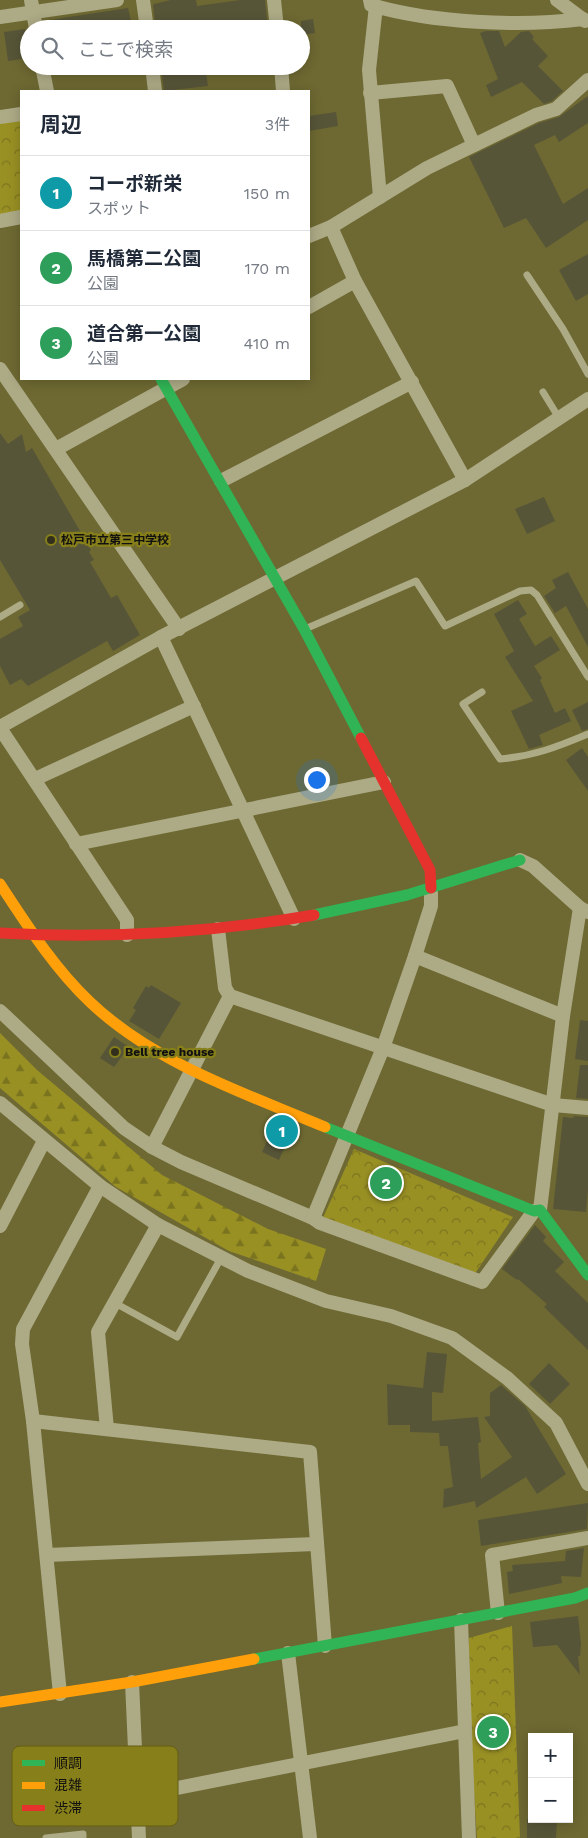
<!DOCTYPE html>
<html lang="ja">
<head>
<meta charset="utf-8">
<style>
	:root { --surface:#fff; --page:#f2f2f3; --text:#1f2937; --muted:#747a83; --line:#e0e1e3; --accent:#0f766e }
	body { margin:0; font-family:"Work Sans","Noto Sans JP",sans-serif; background:var(--page); color:var(--text) }
	.controls { position:absolute; right:15px; bottom:15px; display:grid; overflow:hidden; border-radius:0px; box-shadow:0 2px 12px #0003 }
	.controls button { width:45px; height:45px; display:grid; place-items:center; padding:0; border:0; border-bottom:1px solid var(--line); background:var(--surface); color:var(--text); font:25px sans-serif }
	.you { position:absolute; left:316px; top:779px; width:18px; height:18px; margin:-12px; border:4px solid #fff; border-radius:50%; background:#1a73e8; box-shadow:0 0 0 8px #1a73e833 }
	.badge { display:grid; place-items:center; width:32px; height:32px; border-radius:50%; background:var(--accent); color:#fff; font-size:16px; font-weight:700 }
	.pin { position:absolute; translate:-50% -50%; border:2px solid #fff; box-shadow:0 1px 5px #0006 }
	.list { margin:0; padding:0; list-style:none }
	h2 { display:flex; justify-content:space-between; align-items:center; height:65px; margin:0; padding:0 20px; font-size:21px }
	h2 small { font-size:16px; font-weight:400; color:var(--muted) }
	.list li { display:grid; grid-template-columns:32px 1fr auto; gap:15px; align-items:center; box-sizing:border-box; height:75px; padding:0 20px; border-top:1px solid var(--line) }
	.list b { display:block; font-size:19px; white-space:nowrap }
	.list p { margin:0; font-size:16px; white-space:nowrap; color:var(--muted) }
	.list em { font-size:16px; font-style:normal; color:var(--muted) }
	.icon { flex:none; width:28px; height:28px; fill:none; stroke:currentColor; stroke-width:2; stroke-linecap:round; stroke-linejoin:round }
	.map { position:relative; flex:none; width:588px; height:1838px; overflow:hidden }
	.search { position:absolute; background:var(--surface); box-shadow:0 2px 12px #0003; left:20px; top:20px; width:290px; height:55px; display:flex; align-items:center; gap:12px; box-sizing:border-box; padding:0 18px; border-radius:28px; color:var(--muted); font-size:19px }
	.panel { position:absolute; background:var(--surface); box-shadow:0 2px 12px #0003; left:20px; top:90px; width:290px; height:290px; border-radius:0px }
	.map>svg:first-child { display:block }
	.forest { fill:url(#forest-firs) }
	.park { fill:url(#park-crowns) }
	.building { fill:#575538 }
	.lines { fill:none; stroke-linecap:round; stroke-linejoin:round }
	.lane { stroke:#adaa86; stroke-width:7 }
	.street { stroke:#adaa86; stroke-width:14 }
	.fast { stroke:#30b455; stroke-width:11 }
	.slow { stroke:#ff9f0a; stroke-width:11 }
	.jam { stroke:#e5322d; stroke-width:11 }
	.poi-dot { fill:#32301d; stroke:#877f19; stroke-width:2 }
	.labels { text-anchor:middle; stroke-width:4.5; stroke-linejoin:round; paint-order:stroke }
	.poi-label { font-size:12px; font-weight:bold; fill:#111; stroke:#877f19; text-anchor:start }
	.key { fill:#877f19; stroke:#645e17; stroke-width:1 }
	.key-label { font-size:14px; fill:#111 }
</style>
</head>
<body>
<div class="map">
<svg width="588" height="1838" viewBox="0 0 588 1838">
	<defs>
		<pattern id="forest-firs" width="22" height="20" patternUnits="userSpaceOnUse" patternTransform="scale(1.25)"><rect width="22" height="20" fill="#999024"/><path d="M5 1l3.5 6h-7zM16 11l3.5 6h-7z" fill="#7b741e"/></pattern>
		<pattern id="park-crowns" width="20" height="18" patternUnits="userSpaceOnUse" patternTransform="scale(1.25)"><rect width="20" height="18" fill="#999024"/><path d="M2 6a3 3 0 1 1 6 0M12 15a3 3 0 1 1 6 0" fill="none" stroke="#7b741e"/></pattern>
	</defs>
	<rect width="100%" height="100%" fill="#6e6932"/>
	<polygon class="forest" points="0,1033 37,1070 162,1175 268,1229 326,1249 316,1281 229,1251 116,1187 0,1088"/>
	<g class="park">
		<polygon points="21,120 21,211 0,215 0,123"/>
		<polygon points="354,1149 513,1217 474,1275 322,1220"/>
		<polygon points="512,1626 520,1838 477,1838 470,1728 469,1638"/>
	</g>
	<g class="building">
		<polygon points="171,0 196,0 197,6 240,0 265,0 268,29 156,29 153,6 154,4"/>
		<polygon points="128,8 133,29 45,29 43,21"/>
		<polygon points="313,19 315,33 301,35 301,21"/>
		<polygon points="25,29 29,58 8,61 4,32"/>
		<polygon points="486,31 499,31 505,47 521,32 529,31 534,37 532,39 548,56 538,66 563,91 552,101 544,104 522,82 491,97 486,85 498,79 480,33"/>
		<polygon points="161,66 205,66 208,86 164,91"/>
		<polygon points="588,96 588,123 559,142 555,135 534,145 563,204 588,188 588,220 546,248 526,218 504,228 469,157 539,123 559,117"/>
		<polygon points="336,112 338,126 309,131 309,116"/>
		<polygon points="588,254 588,294 576,301 559,270"/>
		<polygon points="0,433 8,444 22,434 26,452 32,448 91,550 89,552 94,560 90,562 111,598 117,595 140,635 113,651 107,641 28,686 21,679 10,685 0,666 0,639 23,626 18,617 30,610 0,560"/>
		<polygon points="544,497 555,521 527,534 515,509"/>
		<polygon points="568,572 588,609 588,647 566,606 555,613 544,596 556,588 552,580"/>
		<polygon points="518,600 527,614 519,619 535,646 551,636 560,650 534,666 542,678 540,680 555,713 565,708 571,721 539,735 543,745 529,749 511,711 533,701 505,657 514,651 494,614"/>
		<polygon points="588,702 588,729 582,731 572,710"/>
		<polygon points="582,748 588,757 588,791 566,760"/>
		<polygon points="151,985 181,1003 159,1039 129,1021 136,1010 133,1008 146,986 149,988"/>
		<polygon points="580,1020 588,1021 588,1061 575,1059"/>
		<polygon points="114,1037 129,1047 114,1067 100,1058"/>
		<polygon points="580,1065 588,1065 588,1099 576,1098"/>
		<polygon points="574,1116 588,1117 588,1189 586,1212 553,1209 563,1117 573,1118"/>
		<polygon points="277,1119 294,1126 279,1160 262,1152"/>
		<polygon points="535,1225 546,1237 543,1241 564,1262 555,1271 588,1303 588,1350 544,1307 547,1304 518,1279 517,1280 502,1269"/>
		<polygon points="427,1352 447,1354 443,1393 432,1392 432,1421 478,1417 481,1442 478,1443 481,1479 512,1457 484,1417 490,1416 490,1393 501,1385 525,1406 566,1474 537,1494 526,1477 476,1508 475,1501 443,1508 444,1489 453,1487 448,1446 440,1446 439,1433 410,1432 410,1425 388,1425 387,1384 423,1388"/>
		<polygon points="549,1363 570,1384 550,1404 529,1384"/>
		<polygon points="588,1503 587,1529 481,1546 478,1520"/>
		<polygon points="584,1548 581,1577 561,1576 562,1583 509,1594 507,1572 513,1571 512,1565 565,1561 566,1551"/>
		<polygon points="578,1616 581,1644 580,1656 578,1656 580,1675 557,1645 533,1647 530,1622"/>
		<polygon points="527,1819 557,1819 556,1838 527,1838"/>
	</g>
	<g class="lines">
		<g class="lane">
			<polyline points="527,275 563,329 588,374"/>
			<polyline points="543,392 559,418"/>
			<polyline points="0,617 20,605"/>
			<polyline points="305,629 416,581 445,626 520,591 531,590 537,595 588,677"/>
			<path d="M482,692L463,704L500,759C534,756 557,747 588,734"/>
			<polyline points="115,1303 177,1337 221,1258"/>
			<polyline points="46,1838 83,1834 83,1838"/>
		</g>
		<g class="street">
			<polyline points="31,0 36,29"/>
			<polyline points="143,0 147,29"/>
			<polyline points="274,0 277,29"/>
			<path d="M370,0L371,5C433,23 519,27 583,19"/>
			<polyline points="557,0 585,21"/>
			<polyline points="376,6 369,70 380,197"/>
			<polyline points="0,17 117,0"/>
			<polyline points="42,66 47,91"/>
			<polyline points="152,66 155,91"/>
			<polyline points="281,66 283,91"/>
			<polyline points="370,93 447,86 474,145"/>
			<polyline points="0,117 21,114"/>
			<polyline points="0,221 21,217"/>
			<polyline points="331,227 355,281 465,480"/>
			<polyline points="309,236 331,227 427,168 536,115 556,109 588,80"/>
			<polyline points="309,307 355,281"/>
			<polyline points="0,369 179,629"/>
			<polyline points="56,449 183,379"/>
			<polyline points="221,481 412,382"/>
			<polyline points="161,637 294,919"/>
			<polyline points="0,727 161,637 465,480 588,399"/>
			<polyline points="0,728 127,920 127,935"/>
			<polyline points="35,779 194,706"/>
			<polyline points="76,844 384,782"/>
			<polyline points="520,860 533,866 580,908 588,912"/>
			<polyline points="218,929 225,988 230,996 553,1105 588,1108"/>
			<polyline points="415,956 431,906 431,888"/>
			<polyline points="0,1011 124,1128 152,1147 181,1162 313,1218 320,1223 482,1282 534,1211"/>
			<polyline points="563,1016 580,908"/>
			<polyline points="0,1103 100,1186 158,1225 248,1271 326,1301 391,1316 452,1338 507,1378 556,1423 588,1484"/>
			<polyline points="152,1147 230,996"/>
			<polyline points="313,1218 383,1048 415,956 563,1016 540,1210"/>
			<polyline points="0,1226 44,1141"/>
			<polyline points="33,1421 310,1452 325,1646"/>
			<polyline points="107,1429 98,1332 158,1225"/>
			<polyline points="47,1555 315,1544"/>
			<polyline points="498,1613 492,1555 588,1538"/>
			<polyline points="461,1620 469,1838"/>
			<polyline points="288,1653 310,1838"/>
			<polyline points="132,1682 139,1838"/>
			<polyline points="60,1694 33,1421 22,1344 23,1329 100,1186"/>
			<polyline points="137,1796 465,1731"/>
		</g>
		<g class="fast">
			<polyline points="161,379 304,629 361,738"/>
			<polyline points="314,915 407,895 520,860"/>
			<polyline points="325,1127 534,1211 540,1210 588,1275"/>
			<polyline points="254,1659 575,1598 588,1593"/>
		</g>
		<g class="slow">
			<path d="M0,884C27,925 54,968 90,1002C154,1063 244,1093 325,1127"/>
			<polyline points="0,1702 132,1682 254,1659"/>
		</g>
		<g class="jam">
			<polyline points="361,738 430,870 431,888"/>
			<path d="M0,933C106,939 210,933 314,915"/>
		</g>
	</g>
	<g class="poi-dot">
		<circle cx="51" cy="540" r="5"/>
		<circle cx="115" cy="1052" r="5"/>
	</g>
	<g class="labels">
		<g class="poi-label">
			<text x="61" y="544">松戸市立第三中学校</text>
			<text x="125" y="1056">Bell tree house</text>
		</g>
	</g>
	<rect x="12" y="1746" width="166" height="80" rx="8" class="key"/>
	<rect x="22" y="1760" width="23" height="6" fill="#30b455"/>
	<rect x="22" y="1782" width="23" height="7" fill="#ff9f0a"/>
	<rect x="22" y="1805" width="23" height="6" fill="#e5322d"/>
	<g class="key-label">
		<text x="54" y="1768">順調</text>
		<text x="54" y="1790">混雑</text>
		<text x="54" y="1813">渋滞</text>
	</g>
</svg>
<div class="controls">
<button>+</button>
<button>−</button>
</div>
<div class="you"></div>
<div class="pin badge" style="left:282px;top:1131px;background:#0f9aa8">1</div>
<div class="pin badge" style="left:386px;top:1183px;background:#2e9e5b">2</div>
<div class="pin badge" style="left:493px;top:1732px;background:#2e9e5b">3</div>
<div class="search"><svg class="icon" aria-label="search" viewBox="0 0 24 24"><circle cx="10" cy="10" r="6"/><path d="M15 15l6 6"/></svg>ここで検索</div>
<section class="panel">
<h2>周辺<small>3件</small></h2>
<ul class="list">
<li><span class="badge" style="background:#0f9aa8">1</span><div><b>コーポ新栄</b><p>スポット</p></div><em>150 m</em></li>
<li><span class="badge" style="background:#2e9e5b">2</span><div><b>馬橋第二公園</b><p>公園</p></div><em>170 m</em></li>
<li><span class="badge" style="background:#2e9e5b">3</span><div><b>道合第一公園</b><p>公園</p></div><em>410 m</em></li>
</ul>
</section>
</div>
</body>
</html>
